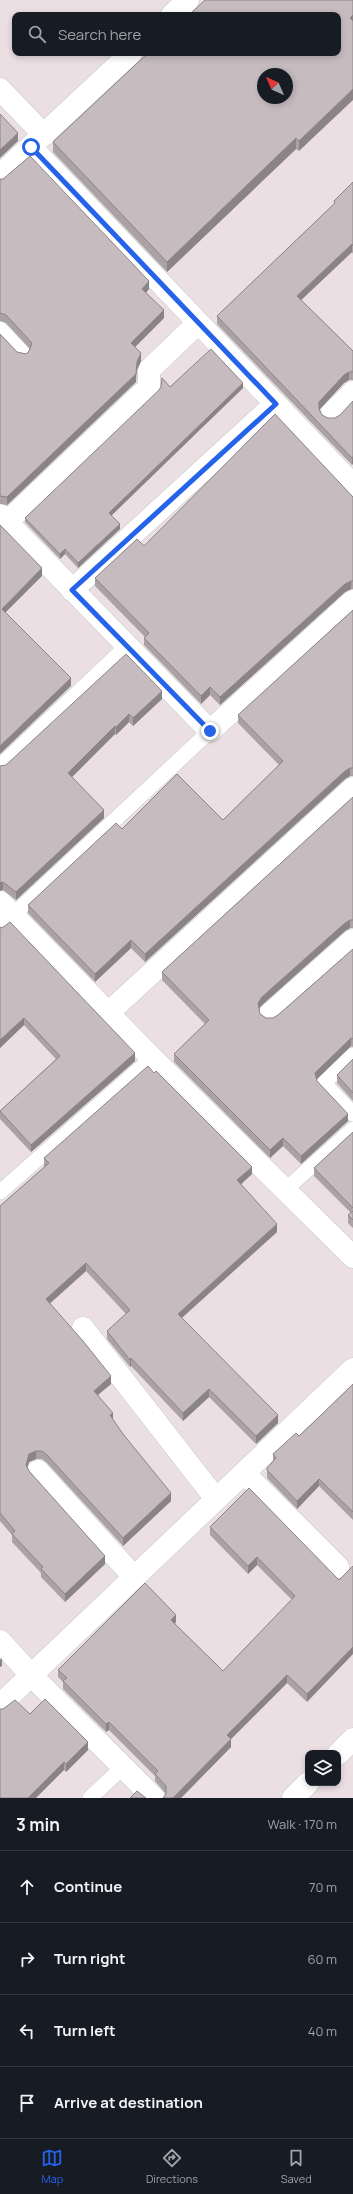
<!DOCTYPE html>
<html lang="en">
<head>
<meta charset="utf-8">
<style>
	:root { --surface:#171b24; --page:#20242c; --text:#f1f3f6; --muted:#9ea1a6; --line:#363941; --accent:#2563eb }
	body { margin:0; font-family:Manrope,sans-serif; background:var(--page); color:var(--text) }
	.controls { position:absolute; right:12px; bottom:12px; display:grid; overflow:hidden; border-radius:8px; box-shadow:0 2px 6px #0003 }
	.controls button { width:36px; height:36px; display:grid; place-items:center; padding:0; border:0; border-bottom:1px solid var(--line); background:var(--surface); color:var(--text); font:20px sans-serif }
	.compass { position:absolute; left:257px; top:68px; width:36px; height:36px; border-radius:50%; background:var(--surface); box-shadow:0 2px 6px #0003; rotate:315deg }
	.stop { position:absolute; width:12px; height:12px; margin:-9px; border:3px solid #2563eb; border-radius:50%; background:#fff }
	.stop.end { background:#2563eb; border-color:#fff; box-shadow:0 1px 4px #0008 }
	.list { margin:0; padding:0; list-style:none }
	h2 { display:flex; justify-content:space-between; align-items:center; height:52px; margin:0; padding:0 16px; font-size:17px }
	h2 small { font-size:13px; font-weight:400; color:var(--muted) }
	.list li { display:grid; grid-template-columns:26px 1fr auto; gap:12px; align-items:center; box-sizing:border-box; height:72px; padding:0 16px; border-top:1px solid var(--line) }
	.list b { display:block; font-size:15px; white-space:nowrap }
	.list em { font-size:13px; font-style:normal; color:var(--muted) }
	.icon { flex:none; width:22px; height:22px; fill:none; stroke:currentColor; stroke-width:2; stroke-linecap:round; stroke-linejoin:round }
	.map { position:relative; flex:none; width:353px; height:1798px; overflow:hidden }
	.search { position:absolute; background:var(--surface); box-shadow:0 2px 6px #0003; left:12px; right:12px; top:12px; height:44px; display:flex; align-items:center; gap:10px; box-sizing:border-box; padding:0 14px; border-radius:8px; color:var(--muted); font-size:15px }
	.sheet { height:340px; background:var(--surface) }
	nav { display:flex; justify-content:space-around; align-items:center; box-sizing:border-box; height:56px; border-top:1px solid var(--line); background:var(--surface); font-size:11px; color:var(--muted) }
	nav a { display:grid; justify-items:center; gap:2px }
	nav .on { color:var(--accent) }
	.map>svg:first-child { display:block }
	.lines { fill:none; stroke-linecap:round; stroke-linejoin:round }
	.lane-casing { stroke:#c3cbc8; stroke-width:16 }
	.street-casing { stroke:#c3cbc8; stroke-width:23 }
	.lane { stroke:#fff; stroke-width:15 }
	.street { stroke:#fff; stroke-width:22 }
	.wall { fill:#aaa2a5 }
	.shaded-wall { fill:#8b8486 }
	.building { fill:#c6bcc0; stroke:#8b8486; fill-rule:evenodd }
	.route { stroke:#2563eb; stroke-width:5 }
</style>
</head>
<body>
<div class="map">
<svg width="353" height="1798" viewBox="0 0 353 1798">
	<rect width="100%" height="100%" fill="#ecdfe3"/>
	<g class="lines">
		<defs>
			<g id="lane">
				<polyline points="0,329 23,353"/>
				<polyline points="0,766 127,646"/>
				<polyline points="0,927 210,731"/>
				<polyline points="353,1055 324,1083 353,1114"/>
				<polyline points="285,1190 353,1129"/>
				<polyline points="0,1192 152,1058"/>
				<polyline points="90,1798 123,1767"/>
			</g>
			<g id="street">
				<polyline points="172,15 188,0"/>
				<polyline points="0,89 44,135"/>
				<polyline points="31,147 353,485"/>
				<polyline points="0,175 131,53"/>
				<polyline points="331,414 353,392"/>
				<polyline points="0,515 210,731 353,601"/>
				<polyline points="7,522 149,387 149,370 198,323"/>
				<polyline points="72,590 275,404"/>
				<polyline points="0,902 152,1058 353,1257"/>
				<polyline points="108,1013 353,788"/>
				<polyline points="270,1014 353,940"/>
				<polyline points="83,1328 216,1499"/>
				<polyline points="38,1471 134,1577"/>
				<polyline points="244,1473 338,1567"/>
				<polyline points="0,1641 31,1675 154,1798"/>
				<polyline points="0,1705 353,1369"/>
				<polyline points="338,1754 353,1739"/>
				<polyline points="293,1798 308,1783"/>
			</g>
		</defs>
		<use href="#lane" class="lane-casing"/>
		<use href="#street" class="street-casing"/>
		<use href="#lane" class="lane"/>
		<use href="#street" class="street"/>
	</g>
	<g class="wall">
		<polygon points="353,0 299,151 296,149 167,272 53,152 53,142"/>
		<polygon points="0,179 149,289 146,293 164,318 135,347 141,361 137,370 136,382 7,505 0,504 0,334 17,352 26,354 29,351 30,349 6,323 0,321"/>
		<polygon points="353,182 353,254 352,252 301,300 353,351 353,380 349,380 344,383 319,410 322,415 328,418 335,418 340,415 353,401 352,465 217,324 217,316 334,204 334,201"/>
		<polygon points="170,387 243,388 111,515 120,529 78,568 65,554 60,559 25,522 25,518"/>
		<polygon points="353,497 353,589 351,589 345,592 220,705 210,695 201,704 144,645 144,638 145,637 95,586 95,578 144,546"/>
		<polygon points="353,610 353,776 350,776 345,779 145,962 131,948 95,982 28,913 28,905 122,829 223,820 279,765 238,723 238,715"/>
		<polygon points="162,699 133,726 129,722 116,735 115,734 72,777 104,818 16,900 3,890 0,891 6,765"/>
		<polygon points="353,797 353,928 350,928 345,931 262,1005 259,1008 260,1014 266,1018 273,1018 278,1015 353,949 353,1047 351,1046 317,1079 317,1081 348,1121 301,1164 283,1146 270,1158 174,1062 174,1054 205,1024 162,980 162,972"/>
		<polygon points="0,927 135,1061 31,1152 0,1119 0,1111 56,1059 24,1025 0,1048"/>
		<polygon points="353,1059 353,1101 337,1083 337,1075"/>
		<polygon points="353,1132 353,1228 348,1223 348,1215 351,1213 314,1176 314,1168"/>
		<polygon points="44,1158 252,1174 241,1184 277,1232 182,1318 278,1423 256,1444 209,1397 183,1421 131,1366 130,1367 107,1339 107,1331 126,1314 86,1271 50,1303 111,1384 98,1395 113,1420 171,1501 123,1546 47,1463 42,1459 36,1459 29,1462 27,1468 29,1471 105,1564 65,1602 41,1577 41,1573 12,1542 12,1535 0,1521 0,1206 44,1167"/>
		<polygon points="353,1384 353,1520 319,1486 297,1509 267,1478 267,1468 273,1461 273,1454 299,1436 318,1418"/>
		<polygon points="210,1527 339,1580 307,1702 287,1683 231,1739 231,1747 181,1798 163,1798 166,1794 155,1781 155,1776 109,1730 106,1732 63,1689 63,1682 58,1677 58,1670 176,1622 175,1624 223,1671 292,1600 257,1565 248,1574 210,1535"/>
		<polygon points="30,1714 88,1750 66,1772 64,1770"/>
	</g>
	<g class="shaded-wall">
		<polygon points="353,15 353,25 350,18"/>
		<polygon points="353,89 353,100 299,151 299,141"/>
		<polygon points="18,133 18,141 0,158 0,150"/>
		<polygon points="296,138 296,149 167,272 167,262"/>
		<polygon points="352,244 352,252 297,304 297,296"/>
		<polygon points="149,281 149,289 142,297 142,289"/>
		<polygon points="164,310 164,318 131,351 131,343"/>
		<polygon points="141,353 141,361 137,370 137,362"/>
		<polygon points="349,372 349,380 344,383 319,410 319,402 344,375"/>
		<polygon points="136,374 136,382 7,505 7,497"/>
		<polygon points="243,383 243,388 109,518 109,513"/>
		<polygon points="353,456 353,464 352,465 352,458"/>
		<polygon points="120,524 120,529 78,568 78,563"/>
		<polygon points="65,549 65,554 60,559 60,554"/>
		<polygon points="42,568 42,576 2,616 2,609"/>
		<polygon points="351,581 351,589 345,592 220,705 220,697 345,584"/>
		<polygon points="71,678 71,686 0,754 0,746"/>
		<polygon points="210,687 210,695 201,704 201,696"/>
		<polygon points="162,691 162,699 133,726 133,718"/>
		<polygon points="129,714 129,722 116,735 116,727"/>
		<polygon points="115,726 115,734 68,781 68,773"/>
		<polygon points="350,768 350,776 345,779 145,962 145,954 345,771"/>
		<polygon points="104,810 104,818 16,900 16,892"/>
		<polygon points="3,882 3,890 0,891 0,883"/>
		<polygon points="350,920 350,928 345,931 262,1005 258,1010 258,1003 262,997 345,923"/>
		<polygon points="131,940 131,948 95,982 95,974"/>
		<polygon points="24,1018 24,1025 0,1048 0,1040"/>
		<polygon points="351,1038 351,1046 315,1081 315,1073"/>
		<polygon points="135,1053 135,1061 31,1152 31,1145"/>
		<polygon points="348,1114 348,1121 301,1164 301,1156"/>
		<polygon points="283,1138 283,1146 270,1158 270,1150"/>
		<polygon points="252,1167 252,1174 237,1188 237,1180"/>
		<polygon points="277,1224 277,1232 178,1321 178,1314"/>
		<polygon points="86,1263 86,1271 46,1307 46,1299"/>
		<polygon points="131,1358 131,1366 130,1367 130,1360"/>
		<polygon points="111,1376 111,1384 94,1398 94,1391"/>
		<polygon points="209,1389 209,1397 183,1421 183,1413"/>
		<polygon points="113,1413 113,1421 110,1415"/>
		<polygon points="278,1415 278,1423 256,1444 256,1436"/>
		<polygon points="36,1451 36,1459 29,1462 26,1473 26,1465 29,1454"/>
		<polygon points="319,1479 319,1486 297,1509 297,1501"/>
		<polygon points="171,1493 171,1501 123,1546 123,1538"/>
		<polygon points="105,1556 105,1564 65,1602 65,1594"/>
		<polygon points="257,1557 257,1565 248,1574 248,1566"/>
		<polygon points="176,1615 176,1622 171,1628 171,1620"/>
		<polygon points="353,1647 353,1654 307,1702 307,1694"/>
		<polygon points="2,1658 2,1666 0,1667 0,1660"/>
		<polygon points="287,1675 287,1683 227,1743 227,1735"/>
		<polygon points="109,1722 109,1730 106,1732 106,1724"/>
		<polygon points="231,1739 231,1747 181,1798 173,1798"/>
		<polygon points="88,1742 88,1750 66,1772 66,1764"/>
		<polygon points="64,1762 64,1770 36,1798 28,1798"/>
	</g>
	<g class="building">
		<path d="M205,0H353V15L350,18L353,21V89L299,141L296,138L167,262L53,142L148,53H338V15H189ZM263,74H287V98H263Z"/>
		<polygon points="0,114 18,133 0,150"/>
		<polygon points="30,156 149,281 142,289 164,310 131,343 141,353 137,362 136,374 7,497 0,496 0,334 17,352 26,354 29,351 32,343 6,315 0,313 0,179 3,179"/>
		<polygon points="353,182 353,246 352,244 297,296 353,351 353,372 349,372 344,375 319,402 319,409 322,415 328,418 335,418 340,415 353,401 353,456 352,458 217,316 335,203 334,201"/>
		<polygon points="211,349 243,383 109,513 120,524 78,563 65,549 60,554 25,518 158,391 161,387 162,378 170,387"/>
		<polygon points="275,414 353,497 353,581 351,581 345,584 220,697 210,687 201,696 144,638 149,633 95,578 137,539 144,546"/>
		<polygon points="0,525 42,568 2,609 71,678 0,746"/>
		<polygon points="353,610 353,768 350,768 345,771 145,954 131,940 95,974 28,905 116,823 122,829 177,774 223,820 283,761 238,715"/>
		<polygon points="126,654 162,691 133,718 129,714 116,727 115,726 68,773 104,810 16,892 3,882 0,883 0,766 6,765"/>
		<polygon points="353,797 353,920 350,920 345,923 262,997 258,1003 260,1014 266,1018 273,1018 278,1015 353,949 353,1039 351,1038 315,1073 317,1081 348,1114 301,1156 283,1138 270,1150 174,1054 209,1020 162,972"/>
		<polygon points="10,922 135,1053 31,1145 0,1111 60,1056 24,1018 0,1040 0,927 2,928"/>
		<polygon points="353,1059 353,1093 337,1075"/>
		<polygon points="148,1066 154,1073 156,1071 252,1167 237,1180 277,1224 178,1314 278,1415 256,1436 209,1389 183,1413 131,1358 130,1360 107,1331 130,1310 86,1263 46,1299 83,1341 111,1376 94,1391 113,1413 110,1415 123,1434 171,1493 123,1538 47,1455 42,1451 36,1451 29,1454 26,1465 29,1471 105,1556 65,1594 41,1569 43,1567 12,1534 15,1531 0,1513 0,1206 49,1163 44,1158"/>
		<polygon points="353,1132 353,1208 314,1168"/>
		<polygon points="353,1211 353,1220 348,1215"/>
		<polygon points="353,1384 353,1512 319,1479 297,1501 267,1470 267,1468 276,1458 273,1454 296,1433 299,1436 318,1418"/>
		<polygon points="249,1488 339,1580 353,1566 353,1647 307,1694 287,1675 227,1735 231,1739 173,1798 163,1798 166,1794 166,1786 155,1774 158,1771 109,1722 106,1724 63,1681 67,1678 58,1670 145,1583 176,1615 171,1620 223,1671 295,1596 257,1557 248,1566 210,1527"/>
		<polygon points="45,1699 88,1742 66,1764 64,1762 28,1798 0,1798 0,1709 3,1709 15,1700 30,1714"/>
		<polygon points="137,1791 146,1798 130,1798"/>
	</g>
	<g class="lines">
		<polyline class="route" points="31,147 276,404 72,590 210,731"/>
	</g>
</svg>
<div class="controls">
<button><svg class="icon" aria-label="layers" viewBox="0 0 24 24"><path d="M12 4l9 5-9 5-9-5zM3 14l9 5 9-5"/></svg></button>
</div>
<svg class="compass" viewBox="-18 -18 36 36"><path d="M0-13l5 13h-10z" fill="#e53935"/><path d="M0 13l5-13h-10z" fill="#9ea1a6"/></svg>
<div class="stop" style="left:31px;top:147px"></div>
<div class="stop end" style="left:210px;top:731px"></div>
<div class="search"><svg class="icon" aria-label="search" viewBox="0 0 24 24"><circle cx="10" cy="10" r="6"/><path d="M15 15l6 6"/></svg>Search here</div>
</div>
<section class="sheet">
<h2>3 min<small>Walk · 170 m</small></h2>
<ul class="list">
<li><svg class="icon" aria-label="ahead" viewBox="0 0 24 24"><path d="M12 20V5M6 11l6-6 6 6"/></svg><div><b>Continue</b></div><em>70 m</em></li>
<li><svg class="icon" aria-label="right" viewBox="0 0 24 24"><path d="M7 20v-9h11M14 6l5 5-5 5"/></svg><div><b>Turn right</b></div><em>60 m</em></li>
<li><svg class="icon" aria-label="left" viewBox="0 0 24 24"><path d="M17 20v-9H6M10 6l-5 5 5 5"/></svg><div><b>Turn left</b></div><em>40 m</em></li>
<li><svg class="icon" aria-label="arrive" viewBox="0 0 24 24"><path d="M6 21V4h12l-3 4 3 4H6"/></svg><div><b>Arrive at destination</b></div></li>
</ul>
</section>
<nav>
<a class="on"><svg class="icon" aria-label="map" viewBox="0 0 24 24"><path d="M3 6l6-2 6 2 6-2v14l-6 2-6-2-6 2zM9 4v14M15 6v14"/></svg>Map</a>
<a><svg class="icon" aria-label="directions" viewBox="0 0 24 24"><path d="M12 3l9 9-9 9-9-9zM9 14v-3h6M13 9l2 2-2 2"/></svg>Directions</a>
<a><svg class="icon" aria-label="saved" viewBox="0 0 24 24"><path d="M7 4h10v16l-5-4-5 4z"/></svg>Saved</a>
</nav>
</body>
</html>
